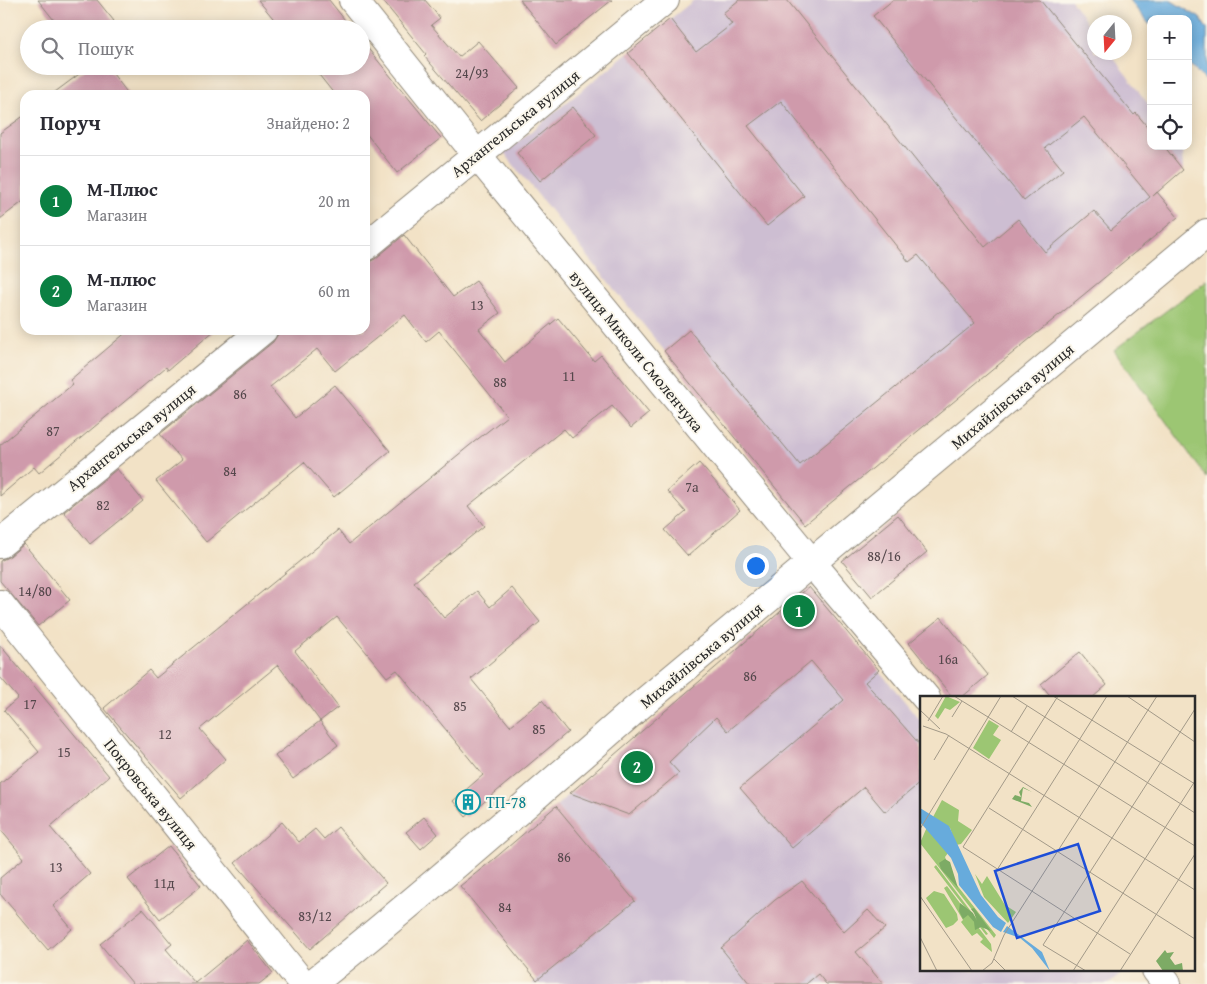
<!DOCTYPE html>
<html lang="uk">
<head>
<meta charset="utf-8">
<style>
	:root { --surface:#fff; --page:#f7f7f7; --text:#2b2b33; --muted:#7c7c81; --line:#e1e1e2; --accent:#0b8043 }
	body { margin:0; font-family:"Gentium Book Plus",serif; background:var(--page); color:var(--text) }
	.controls { position:absolute; right:15px; top:15px; display:grid; overflow:hidden; border-radius:10px; box-shadow:0 2px 12px #0003 }
	.controls button { width:45px; height:45px; display:grid; place-items:center; padding:0; border:0; border-bottom:1px solid var(--line); background:var(--surface); color:var(--text); font:25px sans-serif }
	.compass { position:absolute; left:1087px; top:15px; width:45px; height:45px; border-radius:50%; background:var(--surface); box-shadow:0 2px 12px #0003; rotate:198deg }
	.you { position:absolute; left:755px; top:565px; width:18px; height:18px; margin:-12px; border:4px solid #fff; border-radius:50%; background:#1a73e8; box-shadow:0 0 0 8px #1a73e833 }
	.badge { display:grid; place-items:center; width:32px; height:32px; border-radius:50%; background:var(--accent); color:#fff; font-size:16px; font-weight:700 }
	.pin { position:absolute; translate:-50% -50%; border:2px solid #fff; box-shadow:0 1px 5px #0006 }
	.list { margin:0; padding:0; list-style:none }
	h2 { display:flex; justify-content:space-between; align-items:center; height:65px; margin:0; padding:0 20px; font-size:21px }
	h2 small { font-size:16px; font-weight:400; color:var(--muted) }
	.list li { display:grid; grid-template-columns:32px 1fr auto; gap:15px; align-items:center; box-sizing:border-box; height:90px; padding:0 20px; border-top:1px solid var(--line) }
	.list b { display:block; font-size:19px; white-space:nowrap }
	.list p { margin:0; font-size:16px; white-space:nowrap; color:var(--muted) }
	.list em { font-size:16px; font-style:normal; color:var(--muted) }
	.icon { flex:none; width:28px; height:28px; fill:none; stroke:currentColor; stroke-width:2; stroke-linecap:round; stroke-linejoin:round }
	.map { position:relative; flex:none; width:1207px; height:984px; overflow:hidden }
	.search { position:absolute; background:var(--surface); box-shadow:0 2px 12px #0003; left:20px; top:20px; width:350px; height:55px; display:flex; align-items:center; gap:12px; box-sizing:border-box; padding:0 18px; border-radius:28px; color:var(--muted); font-size:19px }
	.panel { position:absolute; background:var(--surface); box-shadow:0 2px 12px #0003; left:20px; top:90px; width:350px; height:245px; border-radius:15px }
	.map>svg:first-child { display:block }
	.industrial { fill:#cdbed2 }
	.green { fill:#9cc673; stroke:#64784f }
	.water { fill:#67abdc; stroke:#496b84 }
	.building { fill:#cf9aab }
	.lines { fill:none; stroke-linecap:round; stroke-linejoin:round }
	.street-casing { stroke:#8e8678; stroke-width:30 }
	.secondary-casing { stroke:#8e8678; stroke-width:30 }
	.street { stroke:#fff; stroke-width:28 }
	.secondary { stroke:#fff; stroke-width:28 }
	.labels { text-anchor:middle; stroke-width:4; stroke-linejoin:round; paint-order:stroke }
	.number-label { font-size:14px; fill:#54474b }
	.street-label { font-size:16px; fill:#2b2b2b; stroke:#fbf7ec }
	.culture-label { font-size:16px; fill:#0d838f; stroke:#fbf7ec; text-anchor:start }
	.inset-road { fill:none; stroke:#a29988; stroke-width:1 }
	.view { fill:#1d4ed8; fill-opacity:0.15; stroke:#1d4ed8; stroke-width:2.5 }
	.inset-edge { fill:none; stroke:#2b2b2b; stroke-width:2.5 }
</style>
</head>
<body>
<div class="map">
<svg width="1207" height="984" viewBox="0 0 1207 984">
	<rect width="100%" height="100%" fill="#fbf7ec"/>
	<filter id="ink" filterUnits="userSpaceOnUse"><feTurbulence type="fractalNoise" baseFrequency=".02" numOctaves="2"/><feDisplacementMap in="SourceGraphic" scale="10" xChannelSelector="R" yChannelSelector="G"/><feConvolveMatrix kernelMatrix="1 2 1 2 8 2 1 2 1" color-interpolation-filters="sRGB"/></filter>
	<filter id="wash" filterUnits="userSpaceOnUse"><feTurbulence type="fractalNoise" baseFrequency=".0096" numOctaves="4" result="noise"/><feDisplacementMap in="SourceGraphic" scale="20" xChannelSelector="R" yChannelSelector="G"/><feGaussianBlur stdDeviation="1.12" result="paint"/><feColorMatrix in="noise" values="0 0 0 0 0 0 0 0 0 0 0 0 0 0 0 0 0 1.4 0 .05"/><feComposite in="paint" operator="in"/></filter>
	<g filter="url(#wash)">
		<rect width="100%" height="100%" fill="#f2e2c6"/>
		<g class="industrial">
			<polygon points="694,0 1071,0 1094,32 1094,52 1110,53 1151,108 1151,146 1179,146 1182,150 1183,170 1157,192 1178,217 805,524 504,153"/>
			<polygon points="809,587 921,721 921,970 1126,970 1109,984 532,984 635,901 556,806"/>
		</g>
		<polygon class="green" points="1207,280 1207,478 1114,350"/>
		<polygon class="water" points="1129,0 1170,0 1200,18 1207,29 1207,82 1188,63 1188,19 1151,19 1151,26"/>
		<g id="blocks">
			<g class="building">
				<polygon points="38,0 97,0 114,21 103,29 61,29"/>
				<polygon points="258,0 329,0 352,29 282,29"/>
				<polygon points="382,0 425,0 440,18 431,25 459,57 478,41 519,88 480,121 424,56 426,54"/>
				<polygon points="520,0 612,0 556,45"/>
				<polygon points="739,0 787,0 985,247 1018,219 1045,252 1094,211 1111,230 1150,197 1084,117 1045,148 1063,170 1024,201 873,16 893,0 1040,0 1134,115 1136,113 1151,131 1151,146 1164,146 1183,170 1153,196 1157,192 1178,217 805,524 664,351 689,330 800,465 975,323 918,255 909,262 781,101 748,126 804,196 767,226 628,53 670,19 696,52 732,24 723,13"/>
				<polygon points="361,40 441,138 397,173 365,132 365,95 335,95 312,66 361,66"/>
				<polygon points="90,66 107,66 129,95 51,95"/>
				<polygon points="573,107 596,135 540,181 517,153"/>
				<polygon points="25,115 25,200 0,219 0,133"/>
				<polygon points="404,235 453,297 476,281 500,313 479,329 505,362 558,318 594,361 601,355 649,413 631,428 612,406 572,438 564,429 468,506 484,526 414,582 444,618 477,591 490,607 512,588 540,622 471,679 510,726 542,700 568,732 466,817 453,801 483,775 397,670 387,677 337,617 295,651 338,707 320,721 278,665 200,729 226,759 181,798 104,708 149,670 156,678 338,530 349,544 469,446 507,416 439,331 426,342 405,315 335,371 317,349 270,387 295,418 335,385 390,451 334,497 304,462 206,542 156,481 182,460 160,434 273,342 278,334 283,330 365,330 365,264 375,259"/>
				<polygon points="129,330 215,330 168,370 166,367 39,473 34,467 0,496 0,445 73,384 70,380"/>
				<polygon points="699,463 740,510 688,556 665,530 686,512 667,491"/>
				<polygon points="117,469 143,501 90,544 64,512"/>
				<polygon points="898,515 927,552 872,597 842,561"/>
				<polygon points="24,544 70,600 38,626 0,581 0,561 10,556"/>
				<polygon points="809,587 879,670 865,682 921,746 921,782 885,812 864,787 792,848 740,788 844,700 811,661 728,731 716,717 669,762 679,773 629,815 570,793"/>
				<polygon points="941,617 988,675 961,698 953,698 909,643"/>
				<polygon points="0,645 109,776 50,827 90,874 53,906 72,929 48,950 0,894 0,878 24,858 0,829 0,784 39,752 4,710 18,698 0,677"/>
				<polygon points="1080,652 1107,685 1092,698 1052,698 1041,684"/>
				<polygon points="320,721 338,745 293,779 275,756"/>
				<polygon points="556,806 635,901 537,980 460,886 494,859"/>
				<polygon points="424,817 438,834 421,849 406,832"/>
				<polygon points="282,822 299,842 315,829 324,839 338,827 386,883 310,949 235,863"/>
				<polygon points="169,846 201,886 160,919 128,879"/>
				<polygon points="802,881 844,932 868,910 885,928 856,952 883,984 826,984 818,974 806,984 750,984 721,948 775,900"/>
				<polygon points="143,909 172,944 166,949 195,983 247,940 273,973 259,984 133,984 100,944"/>
			</g>
		</g>
	</g>
	<g filter="url(#ink)">
		<use href="#blocks" fill-opacity="0" stroke="#8e8678" stroke-width="1"/>
		<g class="lines">
			<defs>
				<g id="street">
					<polyline points="353,0 477,155 665,0"/>
					<polyline points="811,562 926,698"/>
					<polyline points="1156,970 1167,984"/>
				</g>
				<g id="secondary">
					<polyline points="365,247 477,155 811,562"/>
					<polyline points="0,544 263,330"/>
					<polyline points="0,604 303,984"/>
					<path d="M312,984C423,895 530,801 637,708L1207,233"/>
				</g>
			</defs>
			<use href="#street" class="street-casing"/>
			<use href="#secondary" class="secondary-casing"/>
			<use href="#street" class="street"/>
			<use href="#secondary" class="secondary"/>
		</g>
	</g>
	<defs>
		<symbol id="building-ring" viewBox="-11 -11 22 22"><circle r="9.5" fill="#fbf7ec" stroke="#0f9aa8" stroke-width="1.5"/><path d="M-4-6H4V6H1V3H-1V6H-4ZM-2.5-4.3h1.7v1.8h-1.7ZM.8-4.3h1.7v1.8H.8ZM-2.5-1h1.7V.8h-1.7ZM.8-1h1.7V.8H.8Z" fill="#0f9aa8"/></symbol>
	</defs>
	<g fill-rule="evenodd">
		<use href="#building-ring" x="454" y="788" width="28" height="28"/>
	</g>
	<g class="labels">
		<g class="number-label">
			<text x="472" y="78">24/93</text>
			<text x="477" y="310">13</text>
			<text x="569" y="381">11</text>
			<text x="500" y="387">88</text>
			<text x="240" y="399">86</text>
			<text x="53" y="436">87</text>
			<text x="230" y="476">84</text>
			<text x="692" y="492">7а</text>
			<text x="103" y="510">82</text>
			<text x="884" y="561">88/16</text>
			<text x="35" y="596">14/80</text>
			<text x="948" y="664">16а</text>
			<text x="750" y="681">86</text>
			<text x="30" y="709">17</text>
			<text x="460" y="711">85</text>
			<text x="539" y="734">85</text>
			<text x="165" y="739">12</text>
			<text x="64" y="757">15</text>
			<text x="564" y="862">86</text>
			<text x="56" y="872">13</text>
			<text x="164" y="888">11д</text>
			<text x="505" y="912">84</text>
			<text x="315" y="921">83/12</text>
		</g>
		<g class="street-label">
			<text transform="translate(515 123) rotate(-39)" y="6">Архангельська вулиця</text>
			<text transform="translate(637 351) rotate(51)" y="6">вулиця Миколи Смоленчука</text>
			<text transform="translate(1012 396) rotate(-40)" y="6">Михайлівська вулиця</text>
			<text transform="translate(131 437) rotate(-39)" y="6">Архангельська вулиця</text>
			<text transform="translate(701 655) rotate(-40)" y="6">Михайлівська вулиця</text>
			<text transform="translate(151 794) rotate(51)" y="6">Покровська вулиця</text>
		</g>
		<g class="culture-label">
			<text x="486" y="808">ТП-78</text>
		</g>
	</g>
	<g transform="translate(920 696)">
		<rect width="275" height="275" fill="#f2e2c6"/>
		<path d="M26,0L40,6L30,14L25,12L18,23L15,20ZM69,24L79,30L73,39L81,44L69,63L53,52ZM22,104L39,114L38,125L52,134L41,148L36,149L30,132L13,121ZM7,131L28,157L25,161L36,188L76,239L74,242L0,147ZM16,169L68,238L66,239L14,171ZM55,178L62,188L67,180L85,209L96,216L88,227L64,201ZM27,190L71,248L72,256L60,246L63,243L57,237L52,240L41,226L43,224L24,192ZM14,195L24,198L37,218L38,224L33,229L26,232L6,202Z" fill="#9cc673"/>
		<path d="M103,91L112,96L103,92L101,105L109,107L112,111L92,103L95,99L101,101L99,96ZM25,163L30,166L38,192L21,173L19,167ZM40,207L53,217L57,225L54,217L51,213L54,212L71,235L61,231L55,234L54,226L48,219L43,223L39,215ZM245,254L247,257L254,256L250,262L255,269L262,267L263,275H243L236,265Z" fill="#7dab65"/>
		<path d="M0,112L29,130L61,199L78,221L86,227L81,236L73,231L39,189L38,178L31,162L0,126ZM87,230L122,256L130,275L112,252L100,242L83,236Z" fill="#67abdc"/>
		<path class="inset-road" d="M34,0L68,21M92,0L275,117M133,0L275,88M138,0L43,151L210,258M207,0L275,46M0,14L20,33M32,21L42,5M68,21L275,150M8,25L23,0M3,30L26,38L275,194M91,36L107,10M14,64L29,39M69,112L275,243M0,133L81,0M77,174L187,0M0,200L52,275M0,241L17,275M74,263L86,275M62,275L72,267L84,239L237,0M153,275L275,85M166,275L123,249L275,13M200,275L275,158"/>
		<path class="view" d="M158,148L180,215L97,242L75,175Z"/>
		<rect width="275" height="275" class="inset-edge"/>
	</g>
</svg>
<div class="controls">
<button>+</button>
<button>−</button>
<button><svg class="icon" aria-label="locate" viewBox="0 0 24 24"><circle cx="12" cy="12" r="6"/><path d="M12 2v4M12 18v4M2 12h4M18 12h4"/></svg></button>
</div>
<svg class="compass" viewBox="-18 -18 36 36"><path d="M0-13l5 13h-10z" fill="#e53935"/><path d="M0 13l5-13h-10z" fill="#7c7c81"/></svg>
<div class="you"></div>
<div class="pin badge" style="left:799px;top:611px">1</div>
<div class="pin badge" style="left:637px;top:767px">2</div>
<div class="search"><svg class="icon" aria-label="search" viewBox="0 0 24 24"><circle cx="10" cy="10" r="6"/><path d="M15 15l6 6"/></svg>Пошук</div>
<section class="panel">
<h2>Поруч<small>Знайдено: 2</small></h2>
<ul class="list">
<li><span class="badge">1</span><div><b>М-Плюс</b><p>Магазин</p></div><em>20 m</em></li>
<li><span class="badge">2</span><div><b>М-плюс</b><p>Магазин</p></div><em>60 m</em></li>
</ul>
</section>
</div>
</body>
</html>
